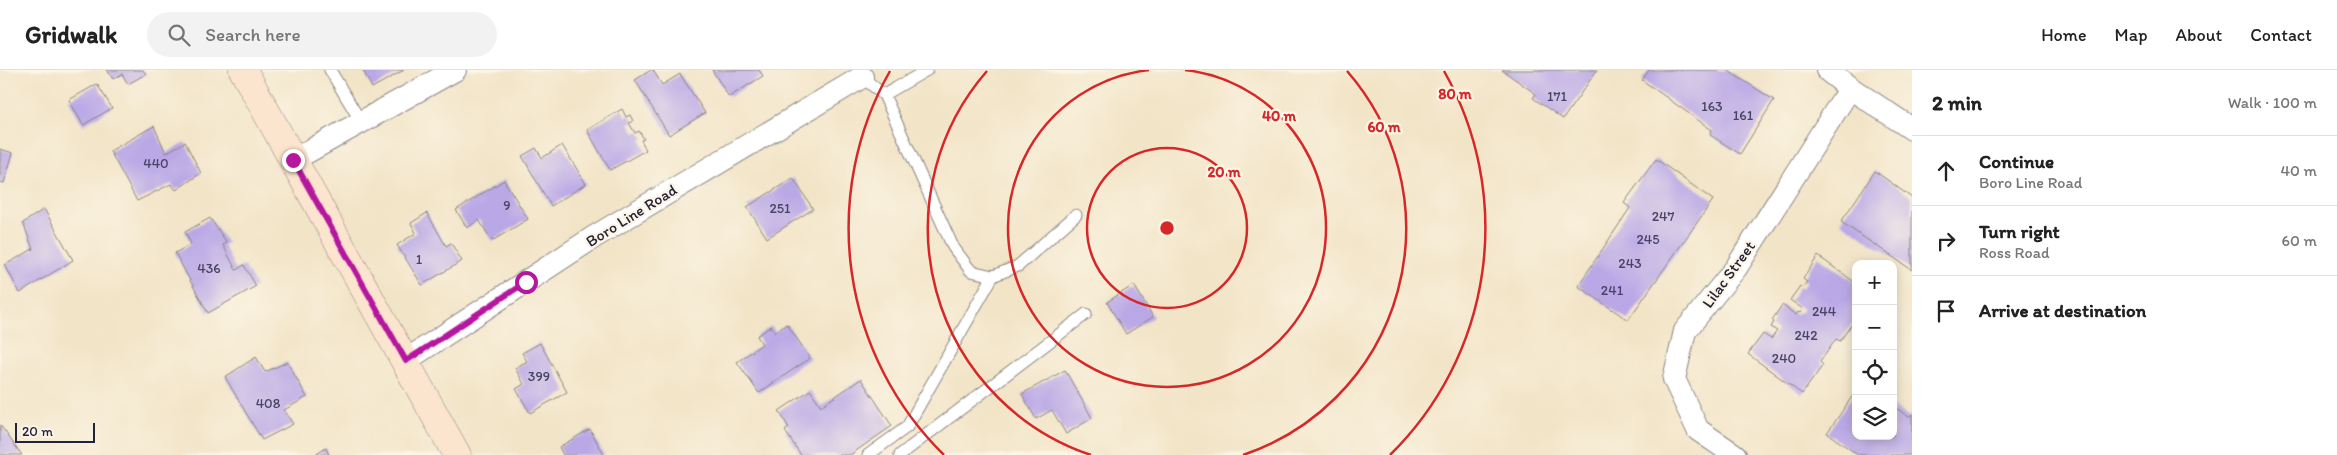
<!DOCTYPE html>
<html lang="en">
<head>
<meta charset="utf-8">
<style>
	:root { --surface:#fff; --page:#f2f2f2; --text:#222; --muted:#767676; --line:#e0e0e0 }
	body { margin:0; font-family:Itim,sans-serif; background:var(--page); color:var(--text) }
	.controls { position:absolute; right:15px; bottom:15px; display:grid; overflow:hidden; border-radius:10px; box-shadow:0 2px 12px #0003 }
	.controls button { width:45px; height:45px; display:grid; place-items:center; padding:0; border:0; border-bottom:1px solid var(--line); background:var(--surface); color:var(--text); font:25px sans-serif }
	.scale { position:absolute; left:15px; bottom:12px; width:80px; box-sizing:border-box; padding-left:5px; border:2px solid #22223b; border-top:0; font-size:14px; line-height:18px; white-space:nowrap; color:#22223b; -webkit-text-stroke:4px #fcf5e5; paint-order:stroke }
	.stop { position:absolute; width:15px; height:15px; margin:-11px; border:4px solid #b5179e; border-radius:50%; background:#fff }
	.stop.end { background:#b5179e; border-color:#fff; box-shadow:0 1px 5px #0008 }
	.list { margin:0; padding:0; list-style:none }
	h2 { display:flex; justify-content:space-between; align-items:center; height:65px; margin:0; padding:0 20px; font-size:21px }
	h2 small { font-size:16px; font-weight:400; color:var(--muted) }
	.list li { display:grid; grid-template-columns:32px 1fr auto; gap:15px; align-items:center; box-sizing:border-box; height:70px; padding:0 20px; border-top:1px solid var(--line) }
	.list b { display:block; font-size:19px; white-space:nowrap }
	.list p { margin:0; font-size:16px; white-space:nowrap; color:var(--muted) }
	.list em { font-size:16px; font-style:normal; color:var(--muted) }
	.icon { flex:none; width:28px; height:28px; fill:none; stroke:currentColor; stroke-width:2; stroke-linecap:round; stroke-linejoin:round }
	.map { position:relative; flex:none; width:1912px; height:385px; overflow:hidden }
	header { display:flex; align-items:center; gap:30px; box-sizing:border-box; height:70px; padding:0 25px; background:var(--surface); border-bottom:1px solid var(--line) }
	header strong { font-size:24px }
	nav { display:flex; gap:28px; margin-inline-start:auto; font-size:18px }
	.search { width:350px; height:45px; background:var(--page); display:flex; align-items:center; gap:12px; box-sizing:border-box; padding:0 18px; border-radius:28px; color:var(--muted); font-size:19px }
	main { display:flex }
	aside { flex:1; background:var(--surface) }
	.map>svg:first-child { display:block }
	.building { fill:#baa8e6 }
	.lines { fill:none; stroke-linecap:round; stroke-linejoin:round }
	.lane-casing { stroke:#8a8381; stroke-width:13 }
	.street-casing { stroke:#8a8381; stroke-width:24 }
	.secondary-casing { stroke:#8a8381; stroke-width:29 }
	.lane { stroke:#fff; stroke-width:11 }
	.street { stroke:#fff; stroke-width:22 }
	.secondary { stroke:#fce5cf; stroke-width:28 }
	.route { stroke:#b5179e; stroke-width:6 }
	.ring { fill:none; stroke:#d62828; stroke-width:2.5 }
	.labels { text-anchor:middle; stroke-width:4.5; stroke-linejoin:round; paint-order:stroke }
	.number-label { font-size:14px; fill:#484466 }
	.street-label { font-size:16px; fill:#22223b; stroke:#fcf5e5 }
	.centre { fill:#d62828; stroke:#fcf5e5; stroke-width:2.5 }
	.ring-label { font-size:15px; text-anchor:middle; font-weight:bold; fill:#d62828; stroke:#fcf5e5; stroke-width:4.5; stroke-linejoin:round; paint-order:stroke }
</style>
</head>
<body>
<header>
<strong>Gridwalk</strong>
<div class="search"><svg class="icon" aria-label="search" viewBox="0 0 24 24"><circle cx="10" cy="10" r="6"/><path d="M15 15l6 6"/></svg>Search here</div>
<nav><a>Home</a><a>Map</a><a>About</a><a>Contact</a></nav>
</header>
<main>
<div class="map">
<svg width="1912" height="385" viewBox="0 0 1912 385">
	<rect width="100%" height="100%" fill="#fcf5e5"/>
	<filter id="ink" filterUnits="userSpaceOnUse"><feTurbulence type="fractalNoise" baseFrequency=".02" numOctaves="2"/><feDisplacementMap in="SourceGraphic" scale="10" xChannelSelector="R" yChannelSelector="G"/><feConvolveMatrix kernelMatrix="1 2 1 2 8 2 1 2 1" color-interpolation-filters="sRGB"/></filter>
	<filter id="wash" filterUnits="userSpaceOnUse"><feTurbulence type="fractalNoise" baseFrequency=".0096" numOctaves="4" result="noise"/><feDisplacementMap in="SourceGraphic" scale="20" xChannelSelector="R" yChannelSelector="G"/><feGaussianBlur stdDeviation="1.12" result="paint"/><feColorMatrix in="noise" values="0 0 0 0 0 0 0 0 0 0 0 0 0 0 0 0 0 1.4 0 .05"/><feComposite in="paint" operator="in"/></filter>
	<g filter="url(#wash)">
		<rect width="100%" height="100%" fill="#f2e4c7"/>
		<g id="blocks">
			<g class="building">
				<polygon points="107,0 143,0 146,4 128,14 122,4 113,9"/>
				<polygon points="363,0 404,0 372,18"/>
				<polygon points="651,0 653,0 662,15 680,4 705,43 669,65 635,10"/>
				<polygon points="712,0 759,0 763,6 729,27"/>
				<polygon points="1502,0 1597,0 1563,49 1533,28 1536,24"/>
				<polygon points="1649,0 1727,0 1774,30 1740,84 1710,65 1712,60 1642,10"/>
				<polygon points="97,14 112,38 83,55 69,30"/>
				<polygon points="622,39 626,47 630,45 633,51 629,53 635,63 639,61 644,69 641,70 646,80 610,100 587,60"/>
				<polygon points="154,56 166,83 185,72 201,103 176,120 171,114 137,131 110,81"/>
				<polygon points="562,75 586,114 551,136 522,86 536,78 542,88"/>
				<polygon points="0,79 13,83 4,113 0,112"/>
				<polygon points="1656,89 1713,130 1628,250 1578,216 1630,138 1624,133"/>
				<polygon points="1875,101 1912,128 1912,200 1841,152"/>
				<polygon points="793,108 813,139 767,168 747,137"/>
				<polygon points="504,110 528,149 492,171 479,150 467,158 456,140"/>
				<polygon points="44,139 73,190 20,223 5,195 33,179 23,153"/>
				<polygon points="427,143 446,176 451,173 462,191 422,215 397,175 416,163 411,153"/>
				<polygon points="210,148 227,173 223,175 236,200 244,195 256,216 208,243 175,183 191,174 185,162"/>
				<polygon points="1818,186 1856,213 1856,241 1853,245 1856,248 1840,271 1836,269 1820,292 1823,295 1802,324 1748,284 1763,264 1771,269 1777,261 1771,257 1774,252 1772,250 1782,235 1796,245 1798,242 1800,243 1803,239 1790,230 1800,216 1802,218 1807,212 1803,209"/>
				<polygon points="1134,215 1153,247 1126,264 1107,232"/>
				<polygon points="787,254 810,288 759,323 737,292 762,274 757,266 771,256 775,262"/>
				<polygon points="540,273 567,322 530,343 516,319 524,314 515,298 527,291 522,283"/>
				<polygon points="256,287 265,302 287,292 307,327 284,340 293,354 262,370 225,307"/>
				<polygon points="1065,300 1092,348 1066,364 1052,340 1036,349 1022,324"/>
				<polygon points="861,309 892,356 850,385 801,385 785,361 789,358 779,341 810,320 821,336"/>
				<polygon points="1856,321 1856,366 1893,366 1893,336 1909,347 1912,344 1912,385 1858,385 1827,363"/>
				<polygon points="0,355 22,385 0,385"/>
				<polygon points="590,359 604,385 563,385 559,377"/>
				<polygon points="326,378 329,385 315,385"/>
			</g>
		</g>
	</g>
	<g filter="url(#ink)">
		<use href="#blocks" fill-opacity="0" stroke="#8a8381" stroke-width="1"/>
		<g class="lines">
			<defs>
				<g id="lane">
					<polyline points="330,0 361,52"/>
					<polyline points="862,7 884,25 953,177 971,201 993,206 1018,196 1076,145"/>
					<polyline points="884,25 927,0"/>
					<polyline points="868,385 907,357 993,206"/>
					<polyline points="900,385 1086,244"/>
				</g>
				<g id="street">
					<polyline points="1827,0 1850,18 1912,59"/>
					<polyline points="293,90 455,0"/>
					<polyline points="405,291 594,167 862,7"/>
					<polyline points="1735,385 1698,360 1674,309 1685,261 1736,198 1850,18"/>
				</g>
				<polyline id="secondary" points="243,0 457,385"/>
			</defs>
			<use href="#lane" class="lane-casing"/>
			<use href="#street" class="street-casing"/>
			<use href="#secondary" class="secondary-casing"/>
			<use href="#lane" class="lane"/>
			<use href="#street" class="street"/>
			<use href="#secondary" class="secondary"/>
		</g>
	</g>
	<g class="lines" filter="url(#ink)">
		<polyline class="route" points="293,90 406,291 526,212"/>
	</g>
	<g class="ring">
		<circle cx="1167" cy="158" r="80"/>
		<path d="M1185 0A159 159 0 1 1 1149 0"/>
		<path d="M1091 385A239 239 0 0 1 987 1M1347 1A239 239 0 0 1 1243 385"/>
		<path d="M944 385A318 318 0 0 1 890 1M1444 1A318 318 0 0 1 1390 385"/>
	</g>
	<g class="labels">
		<g class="number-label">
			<text x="1557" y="31">171</text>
			<text x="1712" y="41">163</text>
			<text x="1743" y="50">161</text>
			<text x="156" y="98">440</text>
			<text x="507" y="140">9</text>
			<text x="780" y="143">251</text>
			<text x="1663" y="151">247</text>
			<text x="1648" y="174">245</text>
			<text x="419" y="194">1</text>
			<text x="1630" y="198">243</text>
			<text x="209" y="203">436</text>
			<text x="1612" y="225">241</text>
			<text x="1824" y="246">244</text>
			<text x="1806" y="270">242</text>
			<text x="1784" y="293">240</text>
			<text x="539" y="311">399</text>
			<text x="268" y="338">408</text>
		</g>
		<g class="street-label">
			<text transform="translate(631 145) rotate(-32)" y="6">Boro Line Road</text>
			<text transform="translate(1728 204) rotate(-54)" y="6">Lilac Street</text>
		</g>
	</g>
	<circle cx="1167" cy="158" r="8" class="centre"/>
	<g class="ring-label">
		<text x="1455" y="29">80 m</text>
		<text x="1279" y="51">40 m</text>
		<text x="1384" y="62">60 m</text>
		<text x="1224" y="107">20 m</text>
	</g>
</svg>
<div class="controls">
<button>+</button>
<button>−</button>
<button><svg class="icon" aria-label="locate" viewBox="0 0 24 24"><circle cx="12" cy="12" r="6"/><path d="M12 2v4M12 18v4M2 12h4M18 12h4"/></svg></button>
<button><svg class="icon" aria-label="layers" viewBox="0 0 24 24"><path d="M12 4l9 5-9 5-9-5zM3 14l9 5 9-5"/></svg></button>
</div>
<div class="scale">20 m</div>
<div class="stop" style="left:526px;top:212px"></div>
<div class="stop end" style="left:293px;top:90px"></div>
</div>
<aside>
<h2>2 min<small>Walk · 100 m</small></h2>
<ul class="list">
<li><svg class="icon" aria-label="ahead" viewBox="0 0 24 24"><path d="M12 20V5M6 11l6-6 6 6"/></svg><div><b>Continue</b><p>Boro Line Road</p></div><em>40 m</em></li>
<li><svg class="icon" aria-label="right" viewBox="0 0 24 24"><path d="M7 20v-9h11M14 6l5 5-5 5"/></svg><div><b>Turn right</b><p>Ross Road</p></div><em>60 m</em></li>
<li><svg class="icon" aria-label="arrive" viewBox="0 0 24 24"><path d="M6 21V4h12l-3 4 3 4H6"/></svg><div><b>Arrive at destination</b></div></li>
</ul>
</aside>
</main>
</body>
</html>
